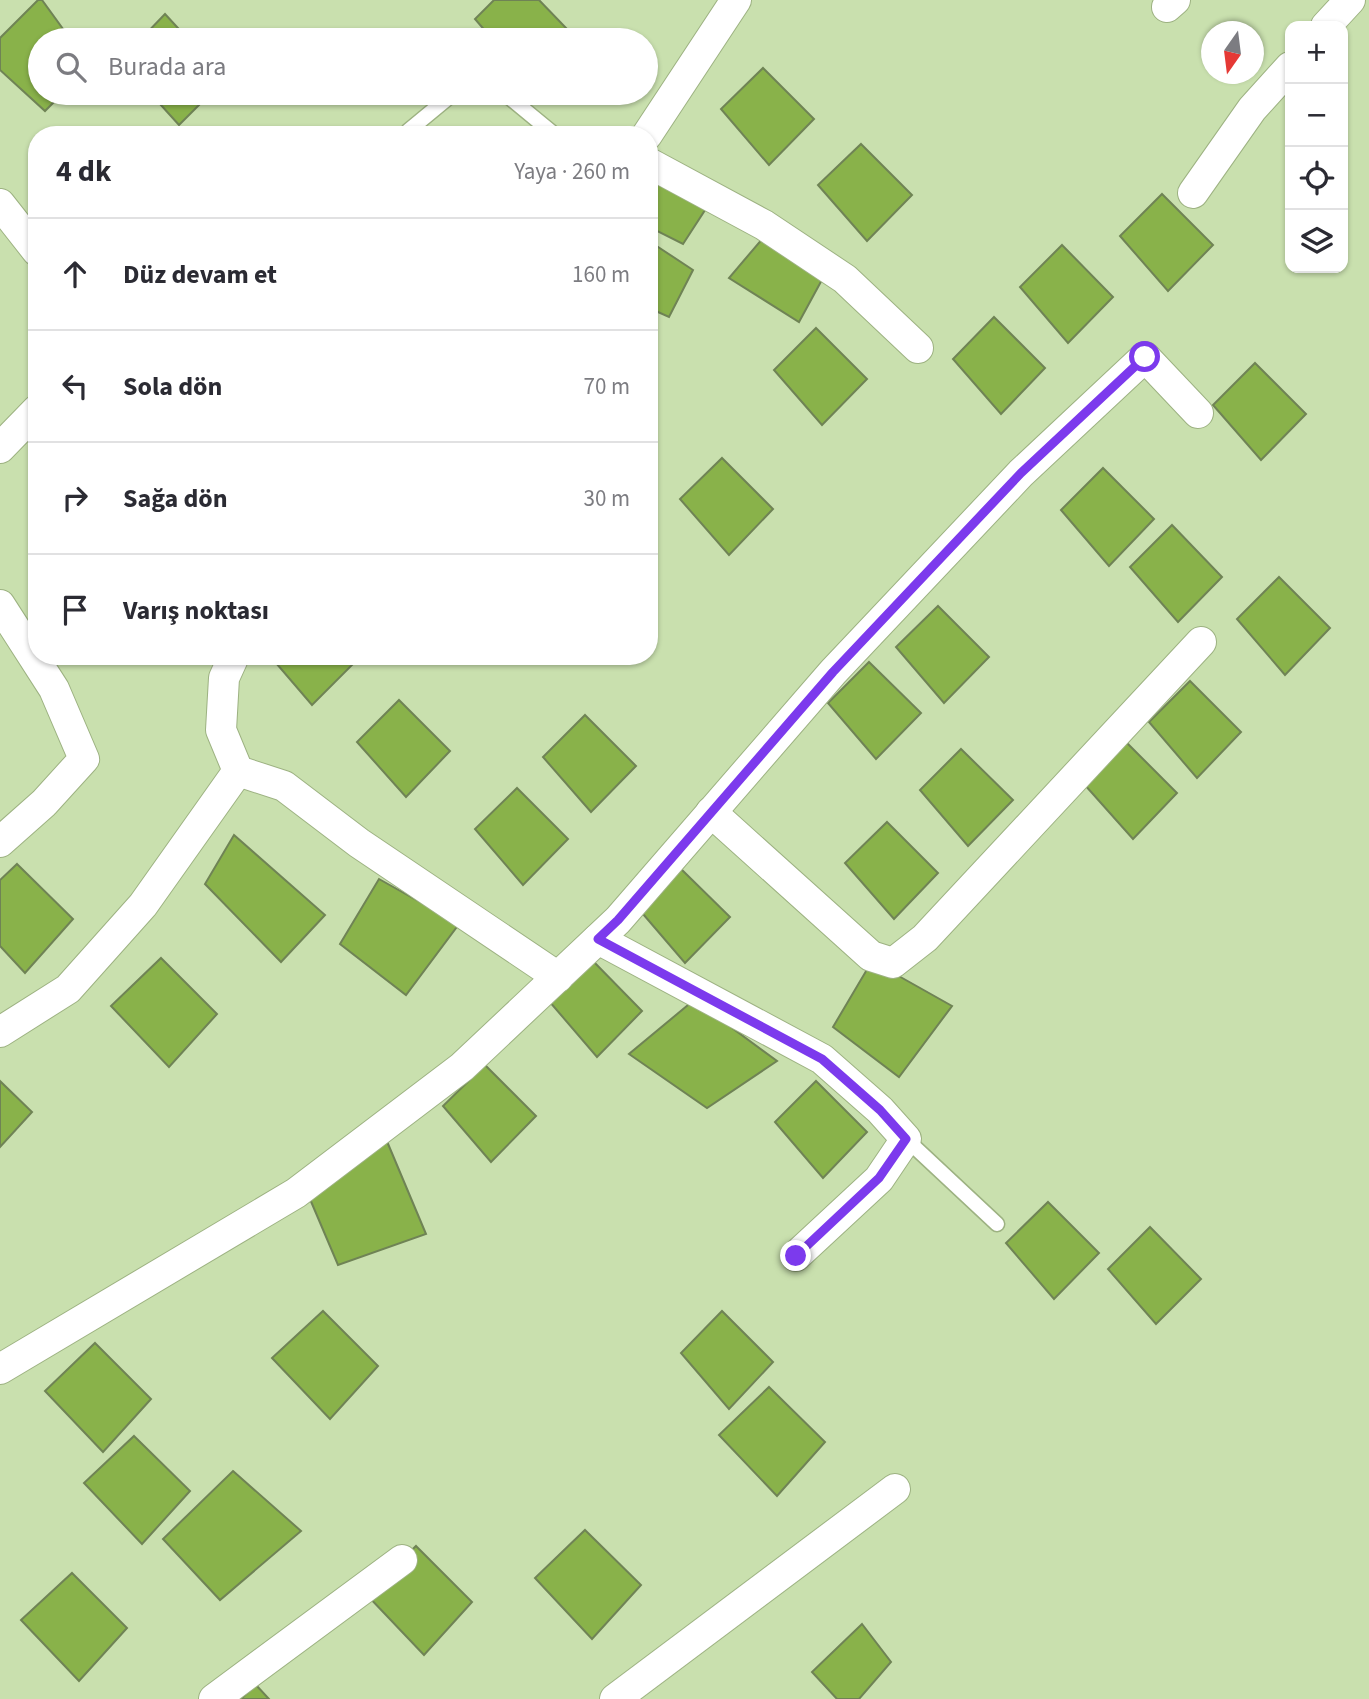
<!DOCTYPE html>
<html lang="tr">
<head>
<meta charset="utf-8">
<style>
	:root { --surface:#fff; --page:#f7f7f7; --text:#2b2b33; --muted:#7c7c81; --line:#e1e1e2 }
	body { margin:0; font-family:"Source Sans 3",sans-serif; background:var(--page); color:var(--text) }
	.controls { position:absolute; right:21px; top:21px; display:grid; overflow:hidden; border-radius:14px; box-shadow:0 2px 5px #0004 }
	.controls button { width:63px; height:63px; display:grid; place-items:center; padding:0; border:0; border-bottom:2px solid var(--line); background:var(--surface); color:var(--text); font:35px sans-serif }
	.compass { position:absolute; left:1201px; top:21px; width:63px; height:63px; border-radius:50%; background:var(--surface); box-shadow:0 2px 5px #0004; rotate:194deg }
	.stop { position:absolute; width:21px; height:21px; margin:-16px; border:5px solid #7c3aed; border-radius:50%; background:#fff }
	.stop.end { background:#7c3aed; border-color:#fff; box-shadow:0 2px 7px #0008 }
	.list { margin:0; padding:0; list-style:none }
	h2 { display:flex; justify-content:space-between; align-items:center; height:91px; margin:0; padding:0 28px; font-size:30px }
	h2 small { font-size:23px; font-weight:400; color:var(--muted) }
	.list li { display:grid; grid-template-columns:46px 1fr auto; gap:21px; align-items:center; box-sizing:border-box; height:112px; padding:0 28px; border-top:2px solid var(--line) }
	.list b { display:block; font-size:26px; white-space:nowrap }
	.list em { font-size:23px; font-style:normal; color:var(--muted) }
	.icon { flex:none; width:38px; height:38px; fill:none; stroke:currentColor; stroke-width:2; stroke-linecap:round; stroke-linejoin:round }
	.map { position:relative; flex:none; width:1369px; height:1699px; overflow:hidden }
	.search { position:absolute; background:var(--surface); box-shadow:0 2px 5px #0004; left:28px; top:28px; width:630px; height:77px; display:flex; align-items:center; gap:18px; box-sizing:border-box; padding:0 24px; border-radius:38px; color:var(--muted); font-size:26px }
	.panel { position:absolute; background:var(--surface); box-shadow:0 2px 5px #0004; left:28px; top:126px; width:630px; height:539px; border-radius:28px }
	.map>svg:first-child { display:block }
	.building { fill:#89b24a; stroke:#6f8355; stroke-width:2 }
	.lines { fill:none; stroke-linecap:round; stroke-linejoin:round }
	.lane-casing { stroke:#9db282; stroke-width:17 }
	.street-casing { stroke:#9db282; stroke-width:32 }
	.lane { stroke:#fff; stroke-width:14 }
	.street { stroke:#fff; stroke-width:30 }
	.route { stroke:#7c3aed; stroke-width:9 }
</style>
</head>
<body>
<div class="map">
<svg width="1369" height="1699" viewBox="0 0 1369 1699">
	<rect width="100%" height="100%" fill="#c9e0ae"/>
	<g class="building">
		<polygon points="38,0 42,0 71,40 40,40 40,93 63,93 45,111 0,70 0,38"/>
		<polygon points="494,0 539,0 567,29 556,40 493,40 475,19"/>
		<polygon points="165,14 189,40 140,40"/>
		<polygon points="763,68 814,119 769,165 721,109"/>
		<polygon points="150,93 211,93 179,125"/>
		<polygon points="861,144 912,195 867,241 818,185"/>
		<polygon points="649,172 707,207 683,244 649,227"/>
		<polygon points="1162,194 1213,245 1168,291 1120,236"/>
		<polygon points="763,238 824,276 799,322 729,278"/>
		<polygon points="649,241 693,270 669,317 649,308"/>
		<polygon points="1062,245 1113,297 1068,343 1020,287"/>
		<polygon points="994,317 1045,368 1001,414 953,359"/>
		<polygon points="816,328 867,379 822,425 774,370"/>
		<polygon points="1255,363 1306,414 1261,460 1213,405"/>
		<polygon points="722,458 773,509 729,555 680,499"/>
		<polygon points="1103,468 1154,519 1109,566 1061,510"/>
		<polygon points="1172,525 1222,577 1178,622 1130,567"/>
		<polygon points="1279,577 1330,628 1285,675 1237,619"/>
		<polygon points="938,606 989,657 944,703 896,647"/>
		<polygon points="270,656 354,656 357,660 312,705"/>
		<polygon points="869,662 921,713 876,759 828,703"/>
		<polygon points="1190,681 1241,732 1197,778 1149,722"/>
		<polygon points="399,700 450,751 406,797 357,742"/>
		<polygon points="585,715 636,766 591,812 543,757"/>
		<polygon points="1126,742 1177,793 1133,839 1084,784"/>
		<polygon points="961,749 1013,800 968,846 920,790"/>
		<polygon points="517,788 568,839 523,885 475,829"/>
		<polygon points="887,822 938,873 894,919 845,863"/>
		<polygon points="234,835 325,915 281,962 205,884"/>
		<polygon points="17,864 73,919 25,973 0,946 0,880"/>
		<polygon points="678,866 730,917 685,963 637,907"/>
		<polygon points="379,879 459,924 406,995 340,944"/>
		<polygon points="161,958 217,1014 169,1067 111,1006"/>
		<polygon points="591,959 642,1011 597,1057 549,1001"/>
		<polygon points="872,961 952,1006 899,1077 833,1027"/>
		<polygon points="694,1000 777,1061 707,1108 629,1054"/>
		<polygon points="485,1065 536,1116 491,1162 443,1106"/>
		<polygon points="0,1081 32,1112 0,1147"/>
		<polygon points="816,1081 867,1132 823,1178 775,1122"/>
		<polygon points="386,1139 426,1234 338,1265 307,1192"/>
		<polygon points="1048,1202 1099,1253 1054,1299 1006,1243"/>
		<polygon points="1150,1227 1201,1279 1156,1324 1108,1269"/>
		<polygon points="323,1311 378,1366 330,1419 272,1358"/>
		<polygon points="722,1311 773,1362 729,1409 681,1353"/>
		<polygon points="95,1343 151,1399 103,1452 45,1391"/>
		<polygon points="769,1387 825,1442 777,1496 719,1435"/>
		<polygon points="134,1436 190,1491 142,1544 84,1483"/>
		<polygon points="233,1471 301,1531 220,1600 163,1539"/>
		<polygon points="585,1530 641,1585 592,1639 535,1578"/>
		<polygon points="416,1546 472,1602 424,1655 366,1594"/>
		<polygon points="72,1573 127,1628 79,1681 21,1620"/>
		<polygon points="862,1624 891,1662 859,1699 837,1699 812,1672"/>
		<polygon points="256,1685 269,1699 241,1699"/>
	</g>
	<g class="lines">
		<defs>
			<g id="lane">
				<polyline points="504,93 555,135"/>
				<polyline points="408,131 454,93"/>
				<polyline points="906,1139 997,1224"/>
			</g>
			<g id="street">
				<polyline points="1167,7 1175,0"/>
				<polyline points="1326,26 1350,0"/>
				<polyline points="647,135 736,0"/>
				<polyline points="649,163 764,225 845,279 918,348"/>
				<polyline points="1193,193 1252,109 1290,67"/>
				<polyline points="0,204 37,251"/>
				<polyline points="0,448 37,410"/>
				<polyline points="0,605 54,689 84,759 44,803 0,842"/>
				<polyline points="234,656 224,678 221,730 238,771 284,786 359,843 558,977"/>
				<polyline points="711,812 871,956 893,963 925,938 1201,642"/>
				<polyline points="598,939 822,1059 880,1110 906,1139 879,1179 796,1256"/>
				<polyline points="0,1032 68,989 143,905 238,771"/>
				<polyline points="0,1369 296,1193 462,1067 618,920 833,672 1021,473 1145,357 1198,413"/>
				<polyline points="214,1699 402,1560"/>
				<polyline points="615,1699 895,1489"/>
			</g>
		</defs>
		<use href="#lane" class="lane-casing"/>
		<use href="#street" class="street-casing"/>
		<use href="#lane" class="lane"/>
		<use href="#street" class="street"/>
	</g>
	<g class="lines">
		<polyline class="route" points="796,1256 879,1178 906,1139 880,1110 822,1059 598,939 618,920 833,672 1021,473 1145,357"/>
	</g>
</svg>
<div class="controls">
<button>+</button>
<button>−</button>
<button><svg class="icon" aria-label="locate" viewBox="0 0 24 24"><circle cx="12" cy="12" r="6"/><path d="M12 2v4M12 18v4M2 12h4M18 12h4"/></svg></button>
<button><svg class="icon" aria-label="layers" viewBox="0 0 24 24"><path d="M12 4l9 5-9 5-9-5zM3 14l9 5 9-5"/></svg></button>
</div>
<svg class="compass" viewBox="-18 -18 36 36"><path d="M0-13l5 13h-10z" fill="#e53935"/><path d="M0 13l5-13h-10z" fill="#7c7c81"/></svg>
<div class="stop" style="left:1145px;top:357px"></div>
<div class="stop end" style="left:796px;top:1256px"></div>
<div class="search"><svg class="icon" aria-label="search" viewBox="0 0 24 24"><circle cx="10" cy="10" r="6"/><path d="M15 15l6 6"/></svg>Burada ara</div>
<section class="panel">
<h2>4 dk<small>Yaya · 260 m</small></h2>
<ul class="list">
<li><svg class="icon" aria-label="ahead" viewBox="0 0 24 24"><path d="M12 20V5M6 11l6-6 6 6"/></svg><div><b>Düz devam et</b></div><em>160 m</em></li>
<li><svg class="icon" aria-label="left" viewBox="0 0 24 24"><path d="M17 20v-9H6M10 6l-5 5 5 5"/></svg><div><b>Sola dön</b></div><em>70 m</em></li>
<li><svg class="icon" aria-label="right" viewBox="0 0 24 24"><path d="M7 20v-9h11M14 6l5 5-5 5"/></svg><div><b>Sağa dön</b></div><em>30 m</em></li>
<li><svg class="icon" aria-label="arrive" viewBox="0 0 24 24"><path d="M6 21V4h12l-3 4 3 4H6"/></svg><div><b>Varış noktası</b></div></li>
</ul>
</section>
</div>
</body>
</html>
